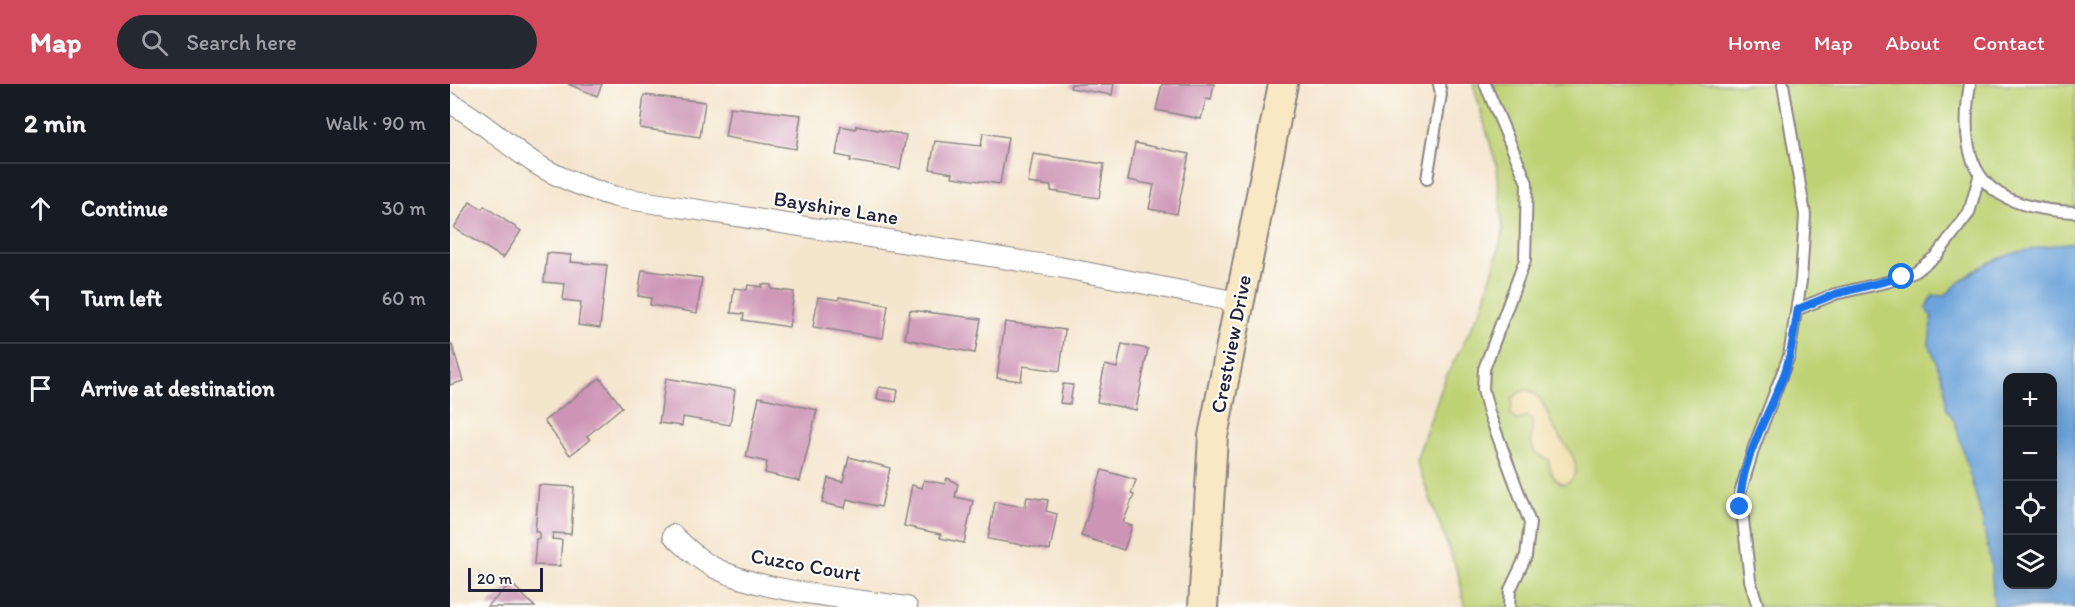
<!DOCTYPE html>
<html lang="en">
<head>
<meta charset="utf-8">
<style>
	:root { --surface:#171b24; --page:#242831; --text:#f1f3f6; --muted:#9ea1a6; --line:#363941; --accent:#d1495b }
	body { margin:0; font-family:Itim,sans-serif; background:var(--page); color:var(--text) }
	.controls { position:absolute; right:18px; bottom:18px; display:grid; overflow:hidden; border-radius:12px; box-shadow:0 3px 15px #0003 }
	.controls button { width:54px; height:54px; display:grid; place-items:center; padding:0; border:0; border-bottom:2px solid var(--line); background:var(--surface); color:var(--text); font:30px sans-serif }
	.scale { position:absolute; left:18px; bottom:15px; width:75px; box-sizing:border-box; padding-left:6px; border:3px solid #22223b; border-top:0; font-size:16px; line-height:21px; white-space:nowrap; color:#22223b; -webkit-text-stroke:4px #fdfcf7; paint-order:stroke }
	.stop { position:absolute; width:18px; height:18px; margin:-14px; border:4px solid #1a73e8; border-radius:50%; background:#fff }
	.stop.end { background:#1a73e8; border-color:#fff; box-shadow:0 2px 6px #0008 }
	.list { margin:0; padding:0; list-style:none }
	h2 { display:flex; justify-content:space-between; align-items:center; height:78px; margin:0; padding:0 24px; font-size:26px }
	h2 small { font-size:20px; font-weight:400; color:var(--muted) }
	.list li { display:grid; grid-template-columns:39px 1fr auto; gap:18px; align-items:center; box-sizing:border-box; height:90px; padding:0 24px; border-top:2px solid var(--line) }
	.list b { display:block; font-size:22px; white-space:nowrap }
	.list em { font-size:20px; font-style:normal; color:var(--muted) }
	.icon { flex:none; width:33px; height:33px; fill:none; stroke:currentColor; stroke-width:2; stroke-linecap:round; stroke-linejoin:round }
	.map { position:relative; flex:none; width:1625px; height:523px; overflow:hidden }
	header { display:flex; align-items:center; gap:36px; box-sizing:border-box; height:84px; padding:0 30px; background:var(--accent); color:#fff }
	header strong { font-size:28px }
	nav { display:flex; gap:33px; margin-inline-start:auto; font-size:21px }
	.search { width:420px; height:54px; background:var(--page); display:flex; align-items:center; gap:15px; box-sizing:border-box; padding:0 21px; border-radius:33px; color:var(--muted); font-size:22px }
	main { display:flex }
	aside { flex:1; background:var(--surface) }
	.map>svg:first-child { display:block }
	.green { fill:#bfd174; stroke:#707a58; stroke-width:1.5; fill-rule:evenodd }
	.sand { fill:#eeda9e; stroke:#887e6c; stroke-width:1.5 }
	.water { fill:#6ca3da; stroke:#47628a; stroke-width:1.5; fill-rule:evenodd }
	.building { fill:#cd94b6 }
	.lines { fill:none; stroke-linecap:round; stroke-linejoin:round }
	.service-casing { stroke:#8b8484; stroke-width:14 }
	.minor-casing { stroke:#8b8484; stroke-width:22 }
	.secondary-casing { stroke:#8b8484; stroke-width:32 }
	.service { stroke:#fff; stroke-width:10 }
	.minor { stroke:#fff; stroke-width:20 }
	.secondary { stroke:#f8e8c3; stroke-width:28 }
	.route { stroke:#1a73e8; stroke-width:8 }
	.labels { text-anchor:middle; stroke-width:4.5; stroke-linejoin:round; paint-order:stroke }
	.street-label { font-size:21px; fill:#22223b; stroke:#fdfcf7 }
</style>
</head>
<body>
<header>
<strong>Map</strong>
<div class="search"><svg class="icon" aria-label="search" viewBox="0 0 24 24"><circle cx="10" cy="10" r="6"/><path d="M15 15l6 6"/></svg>Search here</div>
<nav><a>Home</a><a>Map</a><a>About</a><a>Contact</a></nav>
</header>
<main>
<aside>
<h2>2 min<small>Walk · 90 m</small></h2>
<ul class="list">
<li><svg class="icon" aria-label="ahead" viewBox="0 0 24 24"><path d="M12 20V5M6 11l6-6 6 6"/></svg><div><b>Continue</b></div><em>30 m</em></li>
<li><svg class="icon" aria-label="left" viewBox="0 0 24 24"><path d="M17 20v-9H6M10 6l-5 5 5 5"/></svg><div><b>Turn left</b></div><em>60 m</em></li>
<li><svg class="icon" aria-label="arrive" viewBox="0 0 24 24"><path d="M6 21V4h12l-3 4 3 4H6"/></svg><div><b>Arrive at destination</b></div></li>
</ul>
</aside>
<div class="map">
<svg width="1625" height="523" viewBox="0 0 1625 523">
	<rect width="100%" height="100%" fill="#fdfcf7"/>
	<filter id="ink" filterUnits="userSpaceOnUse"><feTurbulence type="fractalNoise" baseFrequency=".0167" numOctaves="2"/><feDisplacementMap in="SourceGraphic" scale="12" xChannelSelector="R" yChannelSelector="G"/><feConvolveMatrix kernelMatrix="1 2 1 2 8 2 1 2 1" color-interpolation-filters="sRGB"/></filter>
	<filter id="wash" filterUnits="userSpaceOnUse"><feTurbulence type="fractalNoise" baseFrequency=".008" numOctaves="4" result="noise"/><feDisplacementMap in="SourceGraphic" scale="24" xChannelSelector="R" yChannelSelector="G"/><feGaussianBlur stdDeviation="1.35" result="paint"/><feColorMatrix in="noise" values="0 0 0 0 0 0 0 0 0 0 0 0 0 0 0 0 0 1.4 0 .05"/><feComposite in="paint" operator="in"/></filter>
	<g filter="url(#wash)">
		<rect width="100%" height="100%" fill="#f4e5cd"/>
		<path class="green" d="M1023,0H1625V523H1015L1009,492L966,376L995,295L1034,219L1053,149L1047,83ZM1558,294H1602V500H1558Z"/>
		<path class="sand" d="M1078,306C1095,313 1096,330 1104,344C1112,360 1138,380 1119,398L1114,400C1101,395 1101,387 1098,376L1084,367L1081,357L1083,335L1076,332L1067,337L1061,331L1062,315L1072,307Z"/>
		<path class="water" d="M1625,158V523H1544L1541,481L1532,434L1505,338L1496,323L1495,301L1479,260L1482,233L1476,225L1483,211L1495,212C1533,171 1572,165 1625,158ZM1558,294H1602V500H1558Z"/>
		<g id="blocks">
			<g class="building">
				<polygon points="118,0 152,0 147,12"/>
				<polygon points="621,0 664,0 662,11 620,4"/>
				<polygon points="712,0 764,0 761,16 756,15 751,35 706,26"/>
				<polygon points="194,11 255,18 250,53 190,44"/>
				<polygon points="280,23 351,31 346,65 275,53"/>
				<polygon points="391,42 406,45 406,42 456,51 450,85 400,77 401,74 386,71"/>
				<polygon points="533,49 558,53 550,100 502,93 503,89 480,85 485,57 531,62"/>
				<polygon points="685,59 739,70 727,130 699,125 704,101 678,96"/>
				<polygon points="583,70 654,80 649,114 601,107 601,102 578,99"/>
				<polygon points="20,118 32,125 34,122 71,147 53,174 4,144"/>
				<polygon points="97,169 121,171 120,178 157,181 150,244 128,241 131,218 113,216 115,200 94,198"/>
				<polygon points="192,186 252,194 247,229 200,221 201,214 188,212"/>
				<polygon points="312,200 321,201 321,205 344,208 339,243 293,236 294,230 281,229 284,204 297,206 298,201 312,203"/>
				<polygon points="368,213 389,216 389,213 438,221 433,254 363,243"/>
				<polygon points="460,226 531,235 525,269 455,255"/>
				<polygon points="555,238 615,246 610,287 573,282 571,297 547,294"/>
				<polygon points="672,260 698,265 686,326 647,318 655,281 667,284"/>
				<polygon points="2,261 13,297 0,301 0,262"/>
				<polygon points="150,294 172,323 137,352 140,356 120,371 94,337"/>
				<polygon points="216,294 285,306 280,341 233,333 232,342 209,339"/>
				<polygon points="613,300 623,301 620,320 610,319"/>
				<polygon points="429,303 448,306 446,318 427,315"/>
				<polygon points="309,313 367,326 350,397 315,389 317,378 296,373"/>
				<polygon points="399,373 440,384 431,423 397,415 395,424 372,419 378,394 393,398"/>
				<polygon points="652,386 686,396 681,410 684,411 673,439 682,442 674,466 631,452"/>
				<polygon points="497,394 508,400 505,413 523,417 514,459 490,454 491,450 454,442 462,401 472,404 474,396 495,400"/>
				<polygon points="89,401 124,403 121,450 103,449 102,455 112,456 110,482 84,481 86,455 89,455 89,448 85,448"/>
				<polygon points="577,413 598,416 596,427 607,430 600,466 538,455 545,418 575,423"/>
				<polygon points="61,499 85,523 37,523"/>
			</g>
		</g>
	</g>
	<g filter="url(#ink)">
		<use href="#blocks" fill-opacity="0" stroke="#8b8484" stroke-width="1.5"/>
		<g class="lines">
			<defs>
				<g id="service">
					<polyline points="1035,0 1077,99 1075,176 1034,285 1033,305 1039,329 1080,439 1076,472 1060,506 1059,523"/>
					<path d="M1520,0C1505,89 1537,125 1625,128"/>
					<polyline points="977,95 991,10 989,0"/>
					<polyline points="1348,225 1385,210 1437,198 1465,188 1486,172 1519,129 1529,93"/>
					<polyline points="1308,523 1300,496 1290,409 1304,363 1339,272 1351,197 1355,131 1333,0"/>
				</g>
				<g id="minor">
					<path d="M0,19C32,36 57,62 88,81C112,96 139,105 166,113L609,183L788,218"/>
					<path d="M223,451C237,464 250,477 267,485C316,509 402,514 457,523"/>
				</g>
				<polyline id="secondary" points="753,523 763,352 833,0"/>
			</defs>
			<use href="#service" class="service-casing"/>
			<use href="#minor" class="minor-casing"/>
			<use href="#secondary" class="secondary-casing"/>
			<use href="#service" class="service"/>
			<use href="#minor" class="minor"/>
			<use href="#secondary" class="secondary"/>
		</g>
	</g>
	<g class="lines" filter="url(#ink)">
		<path class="route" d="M1290,423C1290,376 1319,332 1335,288C1342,268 1344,246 1348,225L1385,210L1452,193"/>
	</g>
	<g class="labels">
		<g class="street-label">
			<text transform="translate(386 124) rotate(9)" y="7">Bayshire Lane</text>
			<text transform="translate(781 260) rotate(-79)" y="7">Crestview Drive</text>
			<text transform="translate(356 481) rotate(10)" y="7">Cuzco Court</text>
		</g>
	</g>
</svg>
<div class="controls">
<button>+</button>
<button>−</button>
<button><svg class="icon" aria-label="locate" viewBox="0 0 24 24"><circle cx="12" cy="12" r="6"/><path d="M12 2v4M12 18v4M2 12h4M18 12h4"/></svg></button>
<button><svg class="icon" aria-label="layers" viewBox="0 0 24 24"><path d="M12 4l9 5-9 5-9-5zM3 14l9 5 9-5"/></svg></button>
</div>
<div class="scale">20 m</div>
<div class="stop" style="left:1452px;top:193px"></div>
<div class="stop end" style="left:1290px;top:423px"></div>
</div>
</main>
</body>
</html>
